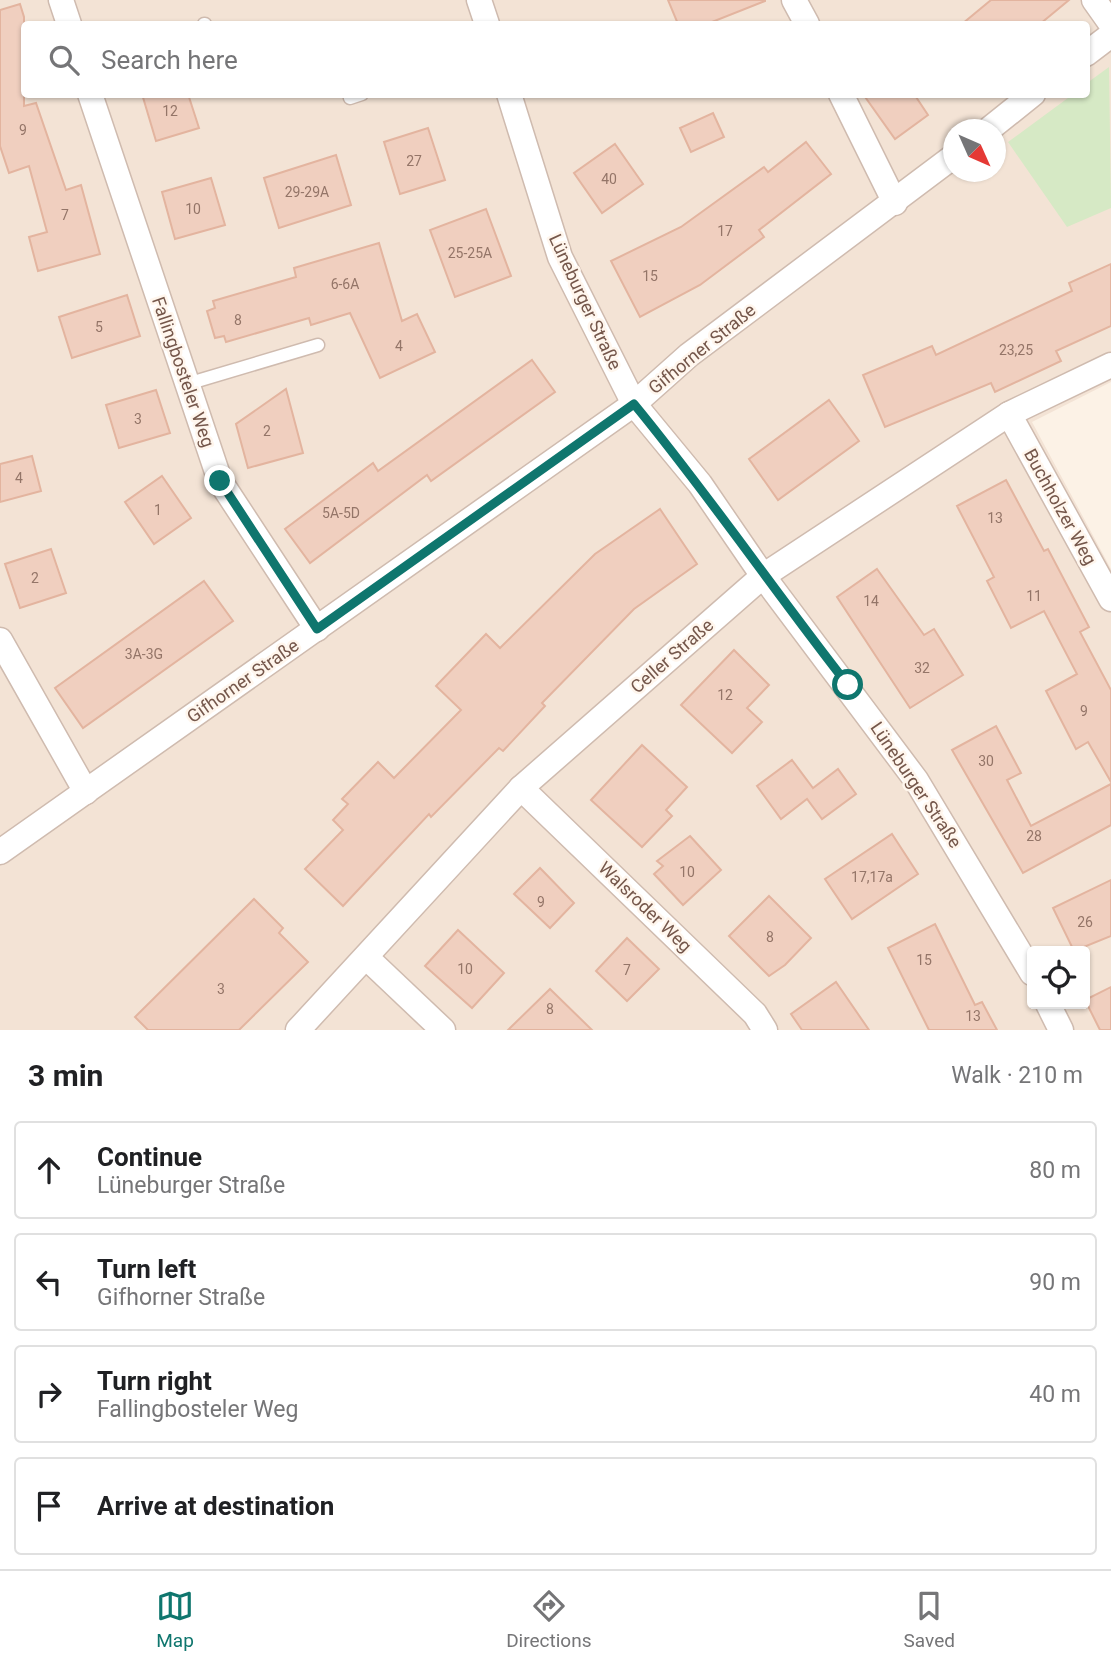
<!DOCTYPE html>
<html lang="en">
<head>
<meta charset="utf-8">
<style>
	:root { --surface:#fff; --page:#f2f2f2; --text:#202124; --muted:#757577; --line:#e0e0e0; --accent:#0f766e }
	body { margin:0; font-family:Roboto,sans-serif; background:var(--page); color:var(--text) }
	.controls { position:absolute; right:21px; bottom:21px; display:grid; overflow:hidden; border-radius:7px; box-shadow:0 2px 5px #0004 }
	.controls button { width:63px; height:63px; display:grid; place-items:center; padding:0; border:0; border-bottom:2px solid var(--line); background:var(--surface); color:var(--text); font:35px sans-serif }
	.compass { position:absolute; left:943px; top:119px; width:63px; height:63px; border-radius:50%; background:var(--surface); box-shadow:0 2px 5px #0004; rotate:135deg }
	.stop { position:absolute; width:21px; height:21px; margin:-16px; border:5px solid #0f766e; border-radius:50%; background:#fff }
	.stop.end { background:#0f766e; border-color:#fff; box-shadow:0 2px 7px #0008 }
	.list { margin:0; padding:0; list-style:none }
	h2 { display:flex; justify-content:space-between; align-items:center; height:91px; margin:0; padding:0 28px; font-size:30px }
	h2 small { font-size:23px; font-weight:400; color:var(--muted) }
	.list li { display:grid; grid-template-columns:46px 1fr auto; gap:21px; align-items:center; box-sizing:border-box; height:98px; margin:0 14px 14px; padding:0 14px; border:2px solid var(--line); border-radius:7px }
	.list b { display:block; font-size:26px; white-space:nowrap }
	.list p { margin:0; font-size:23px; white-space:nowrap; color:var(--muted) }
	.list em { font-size:23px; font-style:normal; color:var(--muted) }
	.icon { flex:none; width:38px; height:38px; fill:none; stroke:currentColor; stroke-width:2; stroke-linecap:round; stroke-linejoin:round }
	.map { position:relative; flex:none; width:1111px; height:1030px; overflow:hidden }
	.search { position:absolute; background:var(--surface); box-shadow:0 2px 5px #0004; left:21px; right:21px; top:21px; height:77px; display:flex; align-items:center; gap:18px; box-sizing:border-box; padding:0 24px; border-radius:7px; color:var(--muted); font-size:26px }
	.sheet { height:539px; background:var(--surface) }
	nav { display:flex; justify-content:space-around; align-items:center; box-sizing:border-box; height:98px; border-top:2px solid var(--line); background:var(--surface); font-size:19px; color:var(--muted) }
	nav a { display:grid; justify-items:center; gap:4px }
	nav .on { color:var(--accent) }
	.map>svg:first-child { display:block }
	.residential { fill:#f3e3d5; fill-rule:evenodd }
	.green { fill:#d6e9c5 }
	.building { fill:#f0cfbf; stroke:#e3b49f; stroke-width:2 }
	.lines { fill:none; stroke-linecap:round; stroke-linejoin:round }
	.lane-casing { stroke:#cfbbaf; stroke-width:15 }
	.street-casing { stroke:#cfbbaf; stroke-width:27 }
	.lane { stroke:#fff; stroke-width:12 }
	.street { stroke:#fff; stroke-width:24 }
	.route { stroke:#0f766e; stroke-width:9 }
	.labels { text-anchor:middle; stroke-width:5; stroke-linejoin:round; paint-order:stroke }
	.number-label { font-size:14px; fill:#947568 }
	.street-label { font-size:18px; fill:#75574b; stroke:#fff6ed }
</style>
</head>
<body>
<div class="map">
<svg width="1111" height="1030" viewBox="0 0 1111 1030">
	<rect width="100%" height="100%" fill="#fcf2e6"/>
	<path class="residential" d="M0,0H1111V382L1032,422L1111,569V1030H0ZM24,24H1086V94H24ZM954,130H996V172H954ZM1032,951H1085V1004H1032Z"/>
	<polygon class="green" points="1109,67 1111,208 1067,227 1008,142 1072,95 1086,94 1087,83"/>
	<g class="building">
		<polygon points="668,0 765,0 765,1 707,24 678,24"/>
		<polygon points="991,0 1069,0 1040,24 962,24"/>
		<polygon points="20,4 24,17 24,106 36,103 66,190 81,185 100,254 38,271 29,237 47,232 29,166 9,173 0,146 0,10"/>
		<polygon points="142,94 188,94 199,128 156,141"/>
		<polygon points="863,94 914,94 928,115 895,139"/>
		<polygon points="713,113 724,137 691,152 680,128"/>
		<polygon points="428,128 445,180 400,194 384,142"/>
		<polygon points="806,142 831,174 759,230 764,237 700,285 640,317 611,261 681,227 764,167 768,172"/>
		<polygon points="615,144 643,184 602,213 574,173"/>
		<polygon points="336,155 351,205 279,228 264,178"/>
		<polygon points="211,178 225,225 175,239 162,192"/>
		<polygon points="486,209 511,276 455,297 430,230"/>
		<polygon points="379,243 402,321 417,314 435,352 380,378 350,313 311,325 309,318 226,342 224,336 215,338 207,311 215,308 213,301 296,277 294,268"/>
		<polygon points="1111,264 1111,326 1056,351 1061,361 995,392 991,383 885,427 863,375 932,346 936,355 1072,291 1069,283"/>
		<polygon points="127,295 140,336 72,358 59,317"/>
		<polygon points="532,360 555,392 431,481 427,475 310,563 285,529 373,463 378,471"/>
		<polygon points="286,389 303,453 248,468 236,424"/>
		<polygon points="156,390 170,433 119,448 106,405"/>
		<polygon points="829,400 859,441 778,500 749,459"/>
		<polygon points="32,456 41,491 0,502 0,464"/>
		<polygon points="162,476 191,518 154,544 125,502"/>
		<polygon points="1006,480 1044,551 1048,549 1089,627 1080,632 1111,690 1111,782 1088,742 1076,749 1046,691 1077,674 1044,611 1011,628 987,581 994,577 957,506"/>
		<polygon points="660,509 697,564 634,609 542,703 545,706 503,751 499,748 431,817 429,814 343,906 305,869 343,830 333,820 348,804 342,799 378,762 394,778 461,710 436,686 486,634 500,648 595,554"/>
		<polygon points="51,549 66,593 20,608 5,564"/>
		<polygon points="877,569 924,635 934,629 963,675 910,708 837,597"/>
		<polygon points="204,581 233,621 83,728 55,688"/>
		<polygon points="734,650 769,685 747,708 762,722 732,753 681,705"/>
		<polygon points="996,726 1021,773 1007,780 1031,826 1111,784 1111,825 1023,873 952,750"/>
		<polygon points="642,745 687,787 666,810 672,816 642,847 591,800"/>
		<polygon points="792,760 813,788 838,769 856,794 822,819 807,799 781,819 757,786"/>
		<polygon points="892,834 918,874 852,919 825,879"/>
		<polygon points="690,836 721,870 683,905 654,874 663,866 657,861"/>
		<polygon points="540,868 574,903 550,928 514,894"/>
		<polygon points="1111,880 1111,936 1074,951 1053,908"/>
		<polygon points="769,896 811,938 785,965 769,976 729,936"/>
		<polygon points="254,899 283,928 279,933 308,962 239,1030 148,1030 135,1017"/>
		<polygon points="935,924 975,1005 982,1002 997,1030 929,1030 888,948"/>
		<polygon points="458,930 504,973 472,1008 425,966"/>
		<polygon points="627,938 659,969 627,1001 596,971"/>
		<polygon points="836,982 869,1030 802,1030 791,1014"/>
		<polygon points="1111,987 1111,1030 1100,1030 1085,1000"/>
		<polygon points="550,989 592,1030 508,1030"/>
	</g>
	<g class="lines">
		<defs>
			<g id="lane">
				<polyline points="204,24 205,24"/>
				<polyline points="350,98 362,94"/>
				<polyline points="187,384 318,345"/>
			</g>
			<g id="street">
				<polyline points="61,0 69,24"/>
				<polyline points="479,0 487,24"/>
				<polyline points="794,0 807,24"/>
				<polyline points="1094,0 1111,24"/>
				<polyline points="1086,54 1111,35"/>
				<polyline points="90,94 220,481 317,629"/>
				<polyline points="509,94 560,257 634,404 700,484 763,576 916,780 1032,973"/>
				<polyline points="841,94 895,203"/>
				<polyline points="988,130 1033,94"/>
				<polyline points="1009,414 1111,599"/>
				<polyline points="0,640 86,792"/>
				<polyline points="521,788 755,1014 765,1030"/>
				<polyline points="0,852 634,404 689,355 954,156"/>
				<polyline points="367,958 443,1030"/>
				<polyline points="1048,1004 1061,1030"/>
				<polyline points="298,1030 521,788 763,576 1009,414 1111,365"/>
			</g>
		</defs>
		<use href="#lane" class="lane-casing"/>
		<use href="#street" class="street-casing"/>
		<use href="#lane" class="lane"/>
		<use href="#street" class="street"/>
	</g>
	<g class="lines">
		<path class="route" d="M220,481L317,629L634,404C709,495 775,592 848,685"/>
	</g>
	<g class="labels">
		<g class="number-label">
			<text x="170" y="116">12</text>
			<text x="23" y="135">9</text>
			<text x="414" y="166">27</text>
			<text x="609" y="184">40</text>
			<text x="307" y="197">29-29A</text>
			<text x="193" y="214">10</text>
			<text x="65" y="220">7</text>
			<text x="725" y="236">17</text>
			<text x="470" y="258">25-25A</text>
			<text x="650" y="281">15</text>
			<text x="345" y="289">6-6A</text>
			<text x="238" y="325">8</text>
			<text x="99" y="332">5</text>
			<text x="399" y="351">4</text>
			<text x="1016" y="355">23,25</text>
			<text x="138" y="424">3</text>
			<text x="267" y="436">2</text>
			<text x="19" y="483">4</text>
			<text x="158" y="515">1</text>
			<text x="341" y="518">5A-5D</text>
			<text x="995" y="523">13</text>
			<text x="35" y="583">2</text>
			<text x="1034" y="601">11</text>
			<text x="871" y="606">14</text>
			<text x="144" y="659">3A-3G</text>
			<text x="922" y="673">32</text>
			<text x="725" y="700">12</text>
			<text x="1084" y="716">9</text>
			<text x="986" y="766">30</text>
			<text x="1034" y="841">28</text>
			<text x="687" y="877">10</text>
			<text x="872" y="882">17,17a</text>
			<text x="541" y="907">9</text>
			<text x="1085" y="927">26</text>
			<text x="770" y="942">8</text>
			<text x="924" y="965">15</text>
			<text x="465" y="974">10</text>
			<text x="627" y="975">7</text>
			<text x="221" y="994">3</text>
			<text x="550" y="1014">8</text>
			<text x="973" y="1021">13</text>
		</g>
		<g class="street-label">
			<text transform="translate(585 302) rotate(65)" y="6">Lüneburger Straße</text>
			<text transform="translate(702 349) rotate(-39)" y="6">Gifhorner Straße</text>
			<text transform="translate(183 372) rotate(71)" y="6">Fallingbosteler Weg</text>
			<text transform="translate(1060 507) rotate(61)" y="6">Buchholzer Weg</text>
			<text transform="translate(672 656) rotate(-41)" y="6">Celler Straße</text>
			<text transform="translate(243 681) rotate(-35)" y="6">Gifhorner Straße</text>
			<text transform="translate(916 785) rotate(56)" y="6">Lüneburger Straße</text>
			<text transform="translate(645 907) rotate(44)" y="6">Walsroder Weg</text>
		</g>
	</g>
</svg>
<div class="controls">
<button><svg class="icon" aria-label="locate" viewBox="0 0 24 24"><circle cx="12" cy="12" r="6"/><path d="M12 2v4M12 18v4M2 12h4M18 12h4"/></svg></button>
</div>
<svg class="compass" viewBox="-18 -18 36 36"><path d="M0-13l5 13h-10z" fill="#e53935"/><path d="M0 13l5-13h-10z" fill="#757577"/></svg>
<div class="stop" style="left:848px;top:685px"></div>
<div class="stop end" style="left:220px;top:481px"></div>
<div class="search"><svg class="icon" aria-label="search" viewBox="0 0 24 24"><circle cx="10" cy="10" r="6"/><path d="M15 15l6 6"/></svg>Search here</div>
</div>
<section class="sheet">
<h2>3 min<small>Walk · 210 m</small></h2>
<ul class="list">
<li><svg class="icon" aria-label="ahead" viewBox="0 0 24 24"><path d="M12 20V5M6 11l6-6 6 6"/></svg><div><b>Continue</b><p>Lüneburger Straße</p></div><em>80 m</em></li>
<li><svg class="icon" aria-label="left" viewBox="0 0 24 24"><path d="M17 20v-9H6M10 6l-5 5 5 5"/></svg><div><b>Turn left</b><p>Gifhorner Straße</p></div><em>90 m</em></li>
<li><svg class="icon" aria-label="right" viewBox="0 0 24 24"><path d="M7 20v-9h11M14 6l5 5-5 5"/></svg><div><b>Turn right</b><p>Fallingbosteler Weg</p></div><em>40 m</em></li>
<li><svg class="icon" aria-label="arrive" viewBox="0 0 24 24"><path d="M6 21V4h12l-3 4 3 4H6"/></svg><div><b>Arrive at destination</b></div></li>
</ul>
</section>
<nav>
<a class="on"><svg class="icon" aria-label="map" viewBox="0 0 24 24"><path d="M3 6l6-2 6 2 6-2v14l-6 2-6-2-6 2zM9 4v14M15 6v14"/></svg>Map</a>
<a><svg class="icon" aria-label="directions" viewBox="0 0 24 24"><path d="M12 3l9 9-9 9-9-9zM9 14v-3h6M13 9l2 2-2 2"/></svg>Directions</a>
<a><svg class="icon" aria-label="saved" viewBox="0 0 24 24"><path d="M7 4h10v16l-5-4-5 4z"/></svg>Saved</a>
</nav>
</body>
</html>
